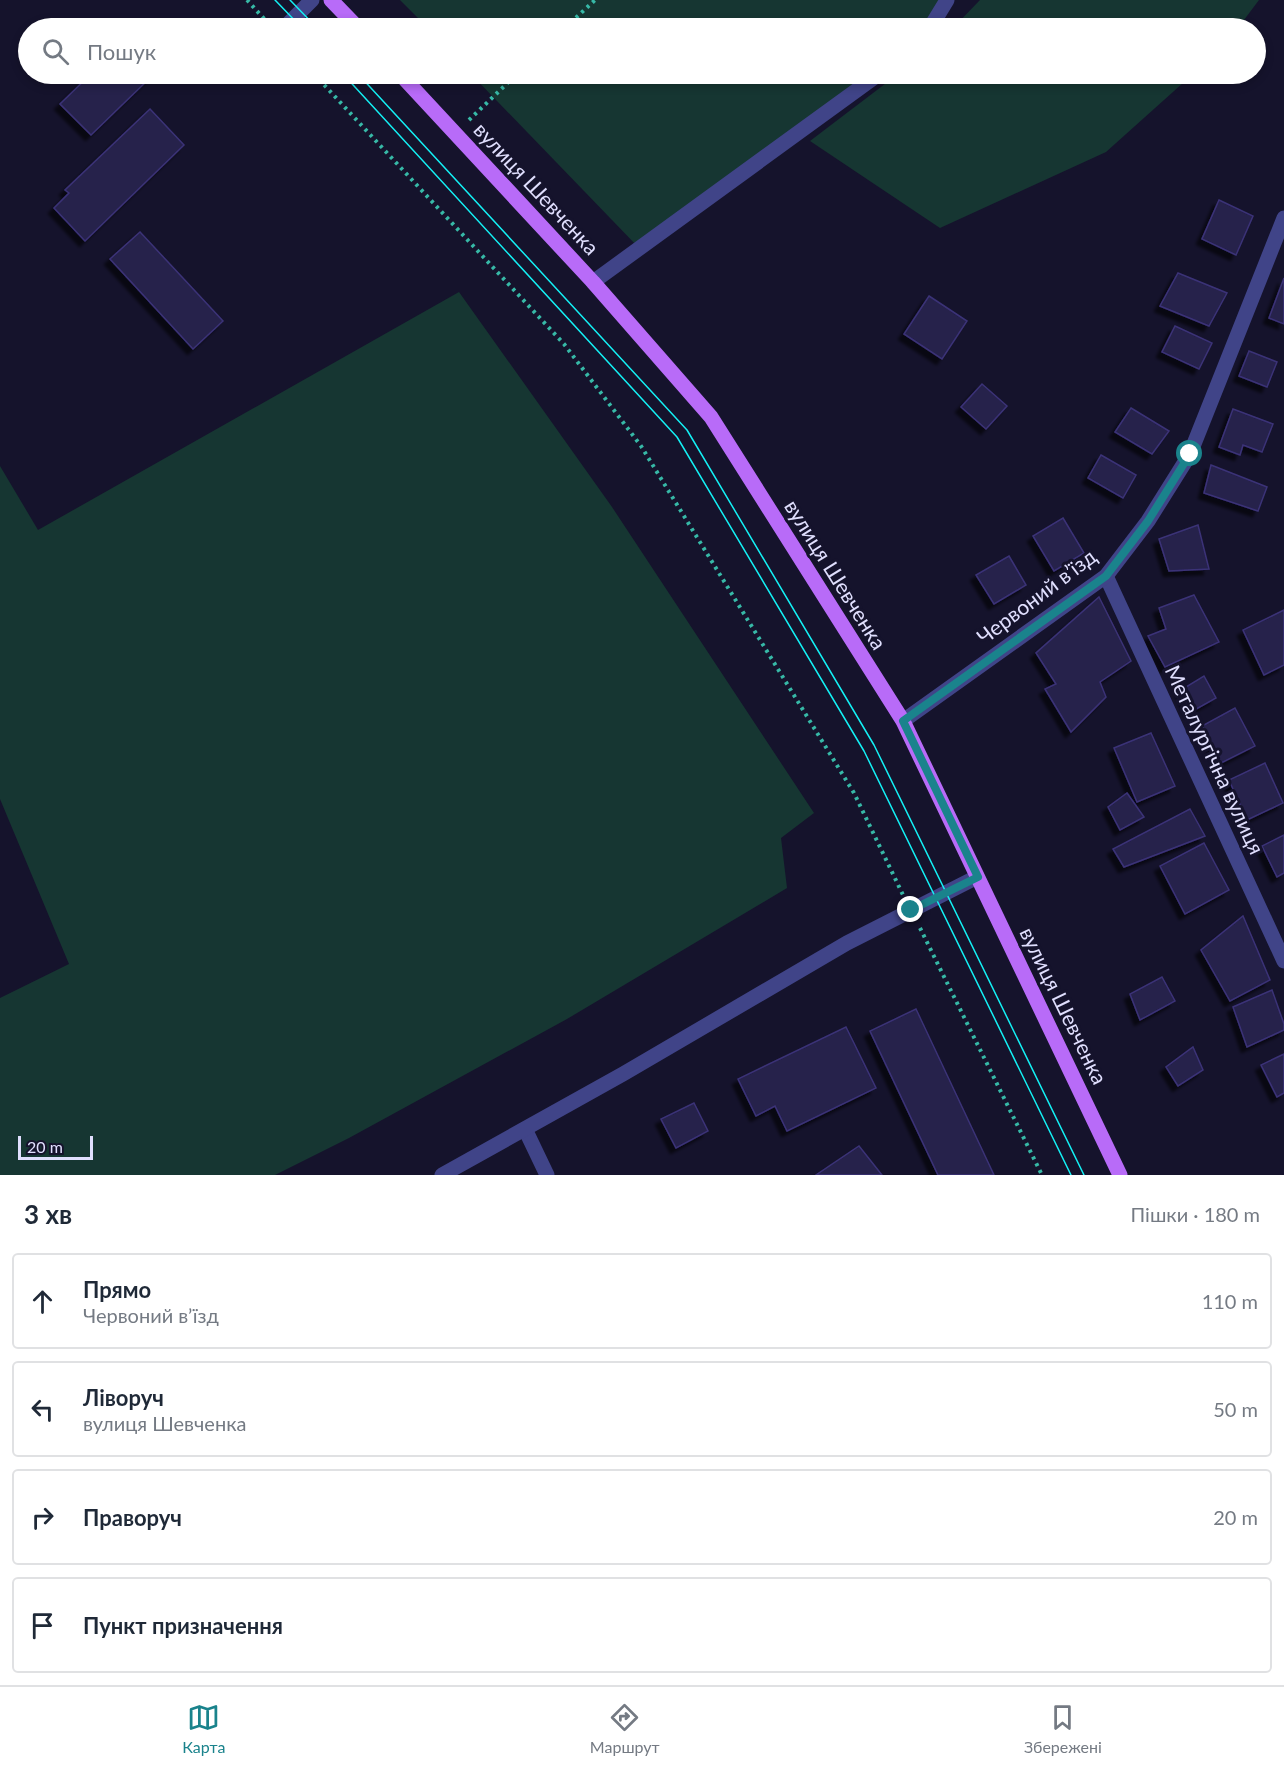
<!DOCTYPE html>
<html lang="uk">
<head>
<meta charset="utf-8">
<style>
	:root { --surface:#fff; --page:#f2f2f3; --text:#1f2937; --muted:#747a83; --line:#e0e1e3; --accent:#1a838c }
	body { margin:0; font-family:Lato,sans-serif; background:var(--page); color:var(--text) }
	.scale { position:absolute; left:18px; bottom:15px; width:75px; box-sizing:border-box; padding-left:6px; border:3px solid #e0dffe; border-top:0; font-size:16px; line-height:21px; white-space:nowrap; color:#e0dffe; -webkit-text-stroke:4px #15132c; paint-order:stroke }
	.stop { position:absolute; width:18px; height:18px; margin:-14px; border:4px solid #1a838c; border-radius:50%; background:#fff }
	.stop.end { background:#1a838c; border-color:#fff; box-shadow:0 2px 6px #0008 }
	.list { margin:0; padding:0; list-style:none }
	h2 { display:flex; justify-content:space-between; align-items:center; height:78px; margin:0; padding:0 24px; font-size:26px }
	h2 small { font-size:20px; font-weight:400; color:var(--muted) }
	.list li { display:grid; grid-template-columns:39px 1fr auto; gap:18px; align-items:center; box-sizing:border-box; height:96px; margin:0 12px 12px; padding:0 12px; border:2px solid var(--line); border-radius:6px }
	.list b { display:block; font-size:22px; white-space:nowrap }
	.list p { margin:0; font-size:20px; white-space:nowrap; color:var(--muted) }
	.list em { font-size:20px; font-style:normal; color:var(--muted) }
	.icon { flex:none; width:33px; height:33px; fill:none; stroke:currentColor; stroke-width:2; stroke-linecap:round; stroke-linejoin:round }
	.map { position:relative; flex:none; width:1284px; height:1175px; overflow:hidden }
	.search { position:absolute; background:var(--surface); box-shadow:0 3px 9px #0003; left:18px; right:18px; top:18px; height:66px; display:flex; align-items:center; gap:15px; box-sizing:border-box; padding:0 21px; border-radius:33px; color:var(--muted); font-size:22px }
	.sheet { height:510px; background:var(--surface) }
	nav { display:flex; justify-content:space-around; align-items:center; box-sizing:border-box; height:84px; border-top:2px solid var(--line); background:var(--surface); font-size:16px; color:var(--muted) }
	nav a { display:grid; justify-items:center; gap:3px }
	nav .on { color:var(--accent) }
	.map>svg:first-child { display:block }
	.green { fill:#163632 }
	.building { fill:#25204c; stroke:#3b3377; stroke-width:1.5; filter:url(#shadow) }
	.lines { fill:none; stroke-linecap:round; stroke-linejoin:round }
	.path { stroke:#37b9a7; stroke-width:4; stroke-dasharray:3 4.5; stroke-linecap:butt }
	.lane { stroke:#404488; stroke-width:15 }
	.street { stroke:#404488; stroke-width:15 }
	.primary { stroke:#b86bf8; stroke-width:15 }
	.tram { stroke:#14f0f4; stroke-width:1.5 }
	.route { stroke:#1a838c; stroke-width:8 }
	.labels { text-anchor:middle; stroke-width:6; stroke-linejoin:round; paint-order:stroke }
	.street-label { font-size:21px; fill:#e0dffe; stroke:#15132c }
</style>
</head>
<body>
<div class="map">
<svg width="1284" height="1175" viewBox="0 0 1284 1175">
	<defs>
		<filter id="shadow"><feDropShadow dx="-5.5" dy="5.5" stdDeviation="1.5" flood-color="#0009"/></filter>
	</defs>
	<rect width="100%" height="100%" fill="#15132c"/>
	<g class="green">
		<polygon points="400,0 947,0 930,28 428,28"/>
		<polygon points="980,0 1259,0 1238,28 953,28"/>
		<polygon points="471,74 879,74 639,248"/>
		<polygon points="898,74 1193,74 1106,152 940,228 810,141"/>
		<polygon points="459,292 612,507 814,813 781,838 787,888 567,1019 349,1138 275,1175 0,1175 0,998 69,964 0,799 0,466 38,530"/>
	</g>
	<g class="building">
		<polygon points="91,74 154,74 91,135 60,104"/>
		<polygon points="150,109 184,145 85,241 54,208 69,193 65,190"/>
		<polygon points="1219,200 1253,216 1236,255 1202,239"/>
		<polygon points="140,232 223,321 193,349 110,259"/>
		<polygon points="1178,273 1227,293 1209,326 1160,306"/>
		<polygon points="1284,278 1284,324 1269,318"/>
		<polygon points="929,296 967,321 942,359 904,334"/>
		<polygon points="1175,326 1212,343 1199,369 1162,352"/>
		<polygon points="1249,351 1277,362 1267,387 1239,376"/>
		<polygon points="982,384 1007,406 986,429 961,407"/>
		<polygon points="1131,408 1169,431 1152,454 1115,432"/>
		<polygon points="1233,409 1273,424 1262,452 1243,445 1240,455 1219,447"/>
		<polygon points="1101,455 1136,475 1123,498 1088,478"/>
		<polygon points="1211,465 1267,487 1258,511 1204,493"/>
		<polygon points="1063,518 1084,553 1054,571 1033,536"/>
		<polygon points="1198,525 1209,569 1169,571 1159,539"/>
		<polygon points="1009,556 1026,585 994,604 976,575"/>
		<polygon points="1194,595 1219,642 1165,667 1148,636 1166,629 1159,608"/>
		<polygon points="1099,597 1131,661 1100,682 1106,697 1071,732 1045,689 1056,684 1036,653"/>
		<polygon points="1284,610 1284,665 1264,675 1243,630"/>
		<polygon points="1204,676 1216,698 1191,712 1181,690"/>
		<polygon points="1235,708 1255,746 1221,763 1202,726"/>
		<polygon points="1151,733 1175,786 1137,802 1114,748"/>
		<polygon points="1265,763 1283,803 1247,820 1229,780"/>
		<polygon points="1127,793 1144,817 1120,830 1108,807"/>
		<polygon points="1190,809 1205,836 1124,867 1113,849"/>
		<polygon points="1284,835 1284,873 1277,877 1262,846"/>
		<polygon points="1204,843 1229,890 1185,914 1160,866"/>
		<polygon points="1243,916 1270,980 1230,1001 1201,950"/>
		<polygon points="1162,977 1175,1001 1140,1020 1130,994"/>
		<polygon points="1272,990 1284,1024 1284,1030 1247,1047 1233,1007"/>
		<polygon points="916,1009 994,1175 938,1175 870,1031"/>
		<polygon points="846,1027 876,1088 787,1131 775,1106 756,1116 738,1079"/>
		<polygon points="1193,1047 1203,1070 1178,1086 1166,1067"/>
		<polygon points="1284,1054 1284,1093 1277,1097 1261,1065"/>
		<polygon points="694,1103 708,1131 676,1148 661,1119"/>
		<polygon points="859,1146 882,1175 816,1175"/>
	</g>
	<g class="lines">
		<g class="path">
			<polyline points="247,0 267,22"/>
			<polyline points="565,28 595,0"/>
			<polyline points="314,74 564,344 641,446 854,793 903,895"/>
			<polyline points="469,120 517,74"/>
			<polyline points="920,928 1042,1175"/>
		</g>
		<g class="lane">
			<polyline points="284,28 312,0"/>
			<polyline points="930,28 947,0"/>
			<polyline points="593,282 879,74"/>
			<polyline points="525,1129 547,1175"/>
			<polyline points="442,1175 623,1074 847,943 977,877"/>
		</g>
		<g class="street">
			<polyline points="1106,576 1284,961"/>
			<polyline points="903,721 1106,576 1148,521 1190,454 1284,218"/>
		</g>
		<g class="primary">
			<polyline points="331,0 358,28"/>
			<polyline points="400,74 593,282 711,417 903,721 1120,1175"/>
		</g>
		<g class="tram">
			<polyline points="275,0 302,28"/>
			<polyline points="290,0 317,28"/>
			<polyline points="343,74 677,437 864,751 1071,1175"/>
			<polyline points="358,74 687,430 874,745 1084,1175"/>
		</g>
	</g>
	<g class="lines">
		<polyline class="route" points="911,910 978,877 903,721 1106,576 1148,521 1190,454"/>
	</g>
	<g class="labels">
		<g class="street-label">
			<text transform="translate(536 189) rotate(47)" y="7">вулиця Шевченка</text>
			<text transform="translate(835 575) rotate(58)" y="7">вулиця Шевченка</text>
			<text transform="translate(1037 597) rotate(-37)" y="7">Червоний в’їзд</text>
			<text transform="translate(1214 760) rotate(65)" y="7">Металургічна вулиця</text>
			<text transform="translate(1063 1006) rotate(64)" y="7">вулиця Шевченка</text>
		</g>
	</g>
</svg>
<div class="scale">20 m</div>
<div class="stop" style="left:1190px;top:454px"></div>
<div class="stop end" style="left:911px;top:910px"></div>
<div class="search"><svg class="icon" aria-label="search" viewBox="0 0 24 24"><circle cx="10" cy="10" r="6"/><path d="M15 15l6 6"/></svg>Пошук</div>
</div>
<section class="sheet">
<h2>3 хв<small>Пішки · 180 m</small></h2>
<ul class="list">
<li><svg class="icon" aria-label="ahead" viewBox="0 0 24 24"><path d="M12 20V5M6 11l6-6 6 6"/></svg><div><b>Прямо</b><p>Червоний в’їзд</p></div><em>110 m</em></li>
<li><svg class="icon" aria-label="left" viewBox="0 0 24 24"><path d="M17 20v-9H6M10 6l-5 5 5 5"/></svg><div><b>Ліворуч</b><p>вулиця Шевченка</p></div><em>50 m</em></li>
<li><svg class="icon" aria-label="right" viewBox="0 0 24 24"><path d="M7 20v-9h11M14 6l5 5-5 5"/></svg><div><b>Праворуч</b></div><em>20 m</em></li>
<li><svg class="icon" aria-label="arrive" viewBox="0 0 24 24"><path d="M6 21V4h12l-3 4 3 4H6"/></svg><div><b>Пункт призначення</b></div></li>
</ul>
</section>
<nav>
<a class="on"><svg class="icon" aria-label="map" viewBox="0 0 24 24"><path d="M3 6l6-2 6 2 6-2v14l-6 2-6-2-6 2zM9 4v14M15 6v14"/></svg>Карта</a>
<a><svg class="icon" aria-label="directions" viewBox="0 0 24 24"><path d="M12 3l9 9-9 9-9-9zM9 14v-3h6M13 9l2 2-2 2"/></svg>Маршрут</a>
<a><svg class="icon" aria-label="saved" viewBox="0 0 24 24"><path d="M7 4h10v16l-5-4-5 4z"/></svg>Збережені</a>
</nav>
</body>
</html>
